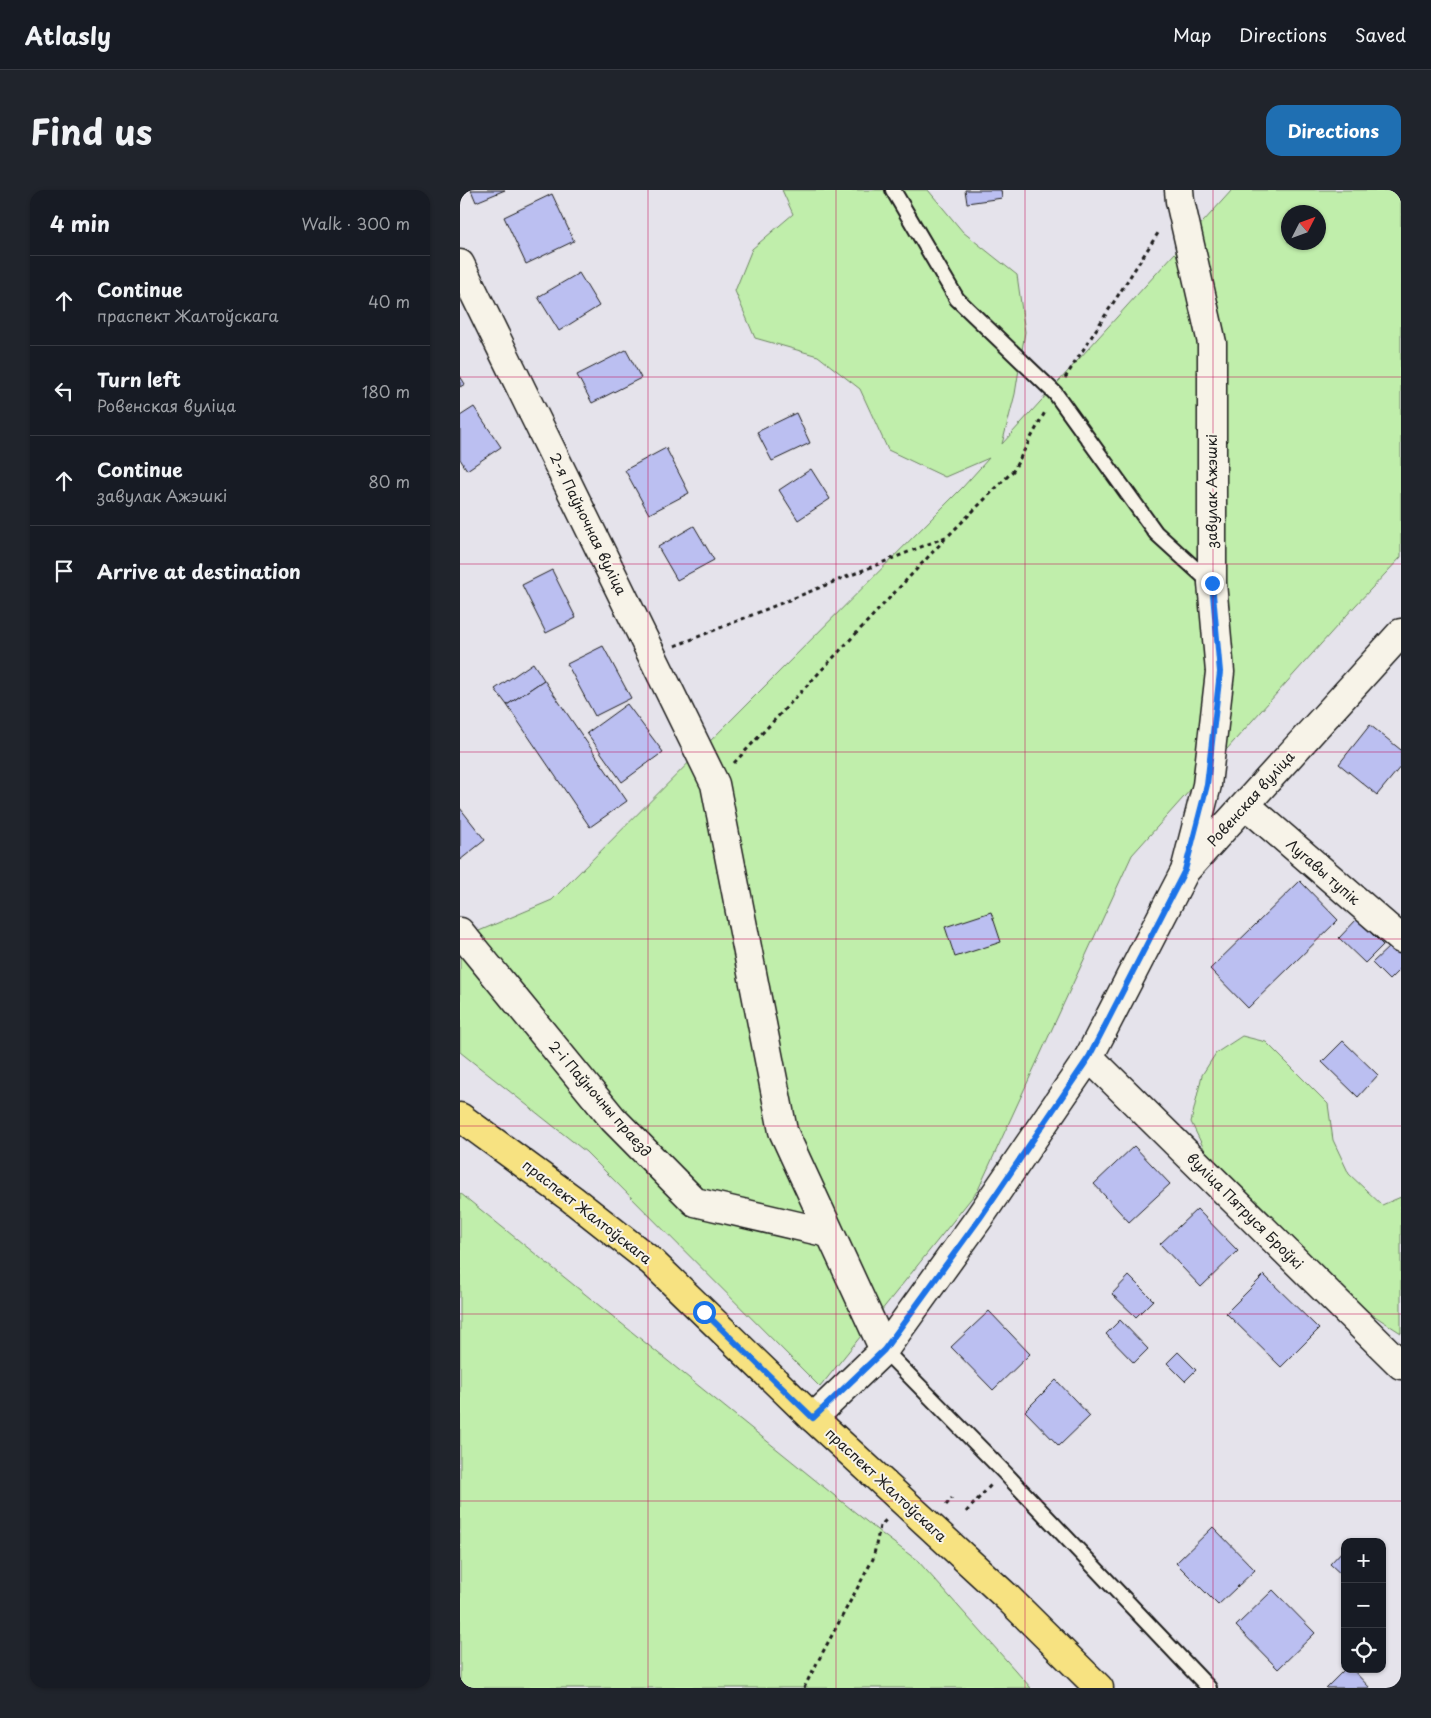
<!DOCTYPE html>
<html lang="en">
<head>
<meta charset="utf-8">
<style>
	:root { --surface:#171b24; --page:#20242c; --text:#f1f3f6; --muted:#9ea1a6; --line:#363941; --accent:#1f6fb2 }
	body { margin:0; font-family:"Playpen Sans",sans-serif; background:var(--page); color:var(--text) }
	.controls { position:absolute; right:15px; bottom:15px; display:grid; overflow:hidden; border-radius:10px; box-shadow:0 1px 4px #0004 }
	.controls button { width:45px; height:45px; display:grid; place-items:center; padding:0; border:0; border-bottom:1px solid var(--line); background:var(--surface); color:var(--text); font:25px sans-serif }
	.compass { position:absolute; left:821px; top:15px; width:45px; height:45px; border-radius:50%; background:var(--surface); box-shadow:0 1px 4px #0004; rotate:48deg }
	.stop { position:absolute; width:15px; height:15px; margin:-11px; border:4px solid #1a73e8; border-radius:50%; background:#fff }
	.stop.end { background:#1a73e8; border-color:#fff; box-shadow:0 1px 5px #0008 }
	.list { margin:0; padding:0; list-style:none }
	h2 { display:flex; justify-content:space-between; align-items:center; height:65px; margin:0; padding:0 20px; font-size:21px }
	h2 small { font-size:16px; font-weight:400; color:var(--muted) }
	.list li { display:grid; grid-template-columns:32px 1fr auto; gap:15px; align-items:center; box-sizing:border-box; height:90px; padding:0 20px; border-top:1px solid var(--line) }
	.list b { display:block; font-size:19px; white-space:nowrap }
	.list p { margin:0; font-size:16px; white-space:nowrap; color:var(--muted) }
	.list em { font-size:16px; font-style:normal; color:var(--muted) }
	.icon { flex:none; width:28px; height:28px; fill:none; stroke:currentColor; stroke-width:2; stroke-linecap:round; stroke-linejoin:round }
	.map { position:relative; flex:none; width:941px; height:1498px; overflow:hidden; border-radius:15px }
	header { display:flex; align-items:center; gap:30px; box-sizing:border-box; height:70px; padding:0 25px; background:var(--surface); border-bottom:1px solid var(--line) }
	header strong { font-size:24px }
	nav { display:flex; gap:28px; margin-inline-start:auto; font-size:18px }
	.intro { display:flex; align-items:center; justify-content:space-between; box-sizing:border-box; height:120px; padding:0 30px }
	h1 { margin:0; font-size:35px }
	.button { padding:12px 22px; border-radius:15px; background:var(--accent); color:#fff; font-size:18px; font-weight:700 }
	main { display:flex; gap:30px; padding:0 30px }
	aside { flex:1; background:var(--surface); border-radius:15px; box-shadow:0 1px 4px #0004 }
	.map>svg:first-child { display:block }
	.green { fill:#c0eeab; stroke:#6e8564; fill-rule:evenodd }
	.building { fill:#bbbff1; stroke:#1c1c1c }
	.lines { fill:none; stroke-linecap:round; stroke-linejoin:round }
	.service-casing { stroke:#1c1c1c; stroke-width:18 }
	.minor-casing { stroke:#1c1c1c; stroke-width:31 }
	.primary-casing { stroke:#1c1c1c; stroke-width:31 }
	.path { stroke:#1c1c1c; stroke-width:3; stroke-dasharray:4 4; stroke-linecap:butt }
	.service { stroke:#f7f3e8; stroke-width:14 }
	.minor { stroke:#f7f3e8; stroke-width:28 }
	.primary { stroke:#f7e281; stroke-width:28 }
	.route { stroke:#1a73e8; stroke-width:6 }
	.grid { fill:none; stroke:#c2185b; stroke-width:1; stroke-opacity:0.55 }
	.labels { text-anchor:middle; stroke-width:4; stroke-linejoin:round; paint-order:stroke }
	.street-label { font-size:14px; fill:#1c1c1c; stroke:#f7f3e8 }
</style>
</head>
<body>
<header>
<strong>Atlasly</strong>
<nav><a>Map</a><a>Directions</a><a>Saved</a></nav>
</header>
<div class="intro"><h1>Find us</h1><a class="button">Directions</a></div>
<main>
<aside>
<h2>4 min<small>Walk · 300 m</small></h2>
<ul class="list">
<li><svg class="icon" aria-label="ahead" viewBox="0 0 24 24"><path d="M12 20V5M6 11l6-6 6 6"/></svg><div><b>Continue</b><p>праспект Жалтоўскага</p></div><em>40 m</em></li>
<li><svg class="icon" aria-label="left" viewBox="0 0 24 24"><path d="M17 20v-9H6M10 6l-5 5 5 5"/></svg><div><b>Turn left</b><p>Ровенская вуліца</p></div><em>180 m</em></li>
<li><svg class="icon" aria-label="ahead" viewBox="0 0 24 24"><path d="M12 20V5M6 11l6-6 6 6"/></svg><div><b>Continue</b><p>завулак Ажэшкі</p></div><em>80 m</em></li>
<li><svg class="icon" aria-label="arrive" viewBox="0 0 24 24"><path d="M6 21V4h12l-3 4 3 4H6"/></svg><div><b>Arrive at destination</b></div></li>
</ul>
</aside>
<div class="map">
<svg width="941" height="1498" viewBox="0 0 941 1498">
	<rect width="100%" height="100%" fill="#e5e3eb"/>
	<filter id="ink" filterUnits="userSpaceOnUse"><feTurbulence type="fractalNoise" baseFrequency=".02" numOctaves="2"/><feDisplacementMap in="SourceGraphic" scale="10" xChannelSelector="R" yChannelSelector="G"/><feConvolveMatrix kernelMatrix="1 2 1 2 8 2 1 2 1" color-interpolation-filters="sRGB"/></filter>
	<g filter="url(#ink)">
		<g class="green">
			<path d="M322,0H468L503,42L557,85L565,142L555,204L542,254L772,0H941V367L895,416L672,665L518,1000L360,1197L126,962L0,862V749L92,710L502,298L529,268L485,287L428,260L400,199L358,166L295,148L275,101L292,59L333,24ZM828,22H858V52H828Z"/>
			<polygon points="782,846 806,852 868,914 873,950 889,984 922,1015 941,1007 941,1143 893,1112 750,971 731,932 742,885 756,863"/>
			<polygon points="0,1003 422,1344 458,1371 571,1498 0,1498"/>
		</g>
		<g class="building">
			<polygon points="11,0 45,0 16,12"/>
			<polygon points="505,0 541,0 542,8 507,13"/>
			<polygon points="92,4 114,51 66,74 44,27"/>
			<polygon points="119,83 139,116 99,141 78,107"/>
			<polygon points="166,160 181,188 132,213 117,185"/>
			<polygon points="0,186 5,194 0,197"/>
			<polygon points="14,217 41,257 7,280 0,269 0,226"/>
			<polygon points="336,223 350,253 312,271 297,242"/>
			<polygon points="206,258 229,303 189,324 165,280"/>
			<polygon points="351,279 370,309 338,330 319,300"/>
			<polygon points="234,336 254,370 217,390 198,357"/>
			<polygon points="92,380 116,428 86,443 62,395"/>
			<polygon points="143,456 171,508 135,526 107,474"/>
			<polygon points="73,473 84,490 47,515 35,499"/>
			<polygon points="84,490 167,611 130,637 47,515"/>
			<polygon points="167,514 203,562 162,592 127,543"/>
			<polygon points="910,535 941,560 941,576 917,605 879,574"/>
			<polygon points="0,618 25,650 0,670"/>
			<polygon points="840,691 878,730 788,818 750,779"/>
			<polygon points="531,722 541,752 495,767 485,737"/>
			<polygon points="897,729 923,755 905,773 879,748"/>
			<polygon points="931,755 941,765 941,778 929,790 912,773"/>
			<polygon points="883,851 918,885 898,907 862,872"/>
			<polygon points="674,956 710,994 669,1032 634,994"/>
			<polygon points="737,1019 778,1061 741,1097 700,1054"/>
			<polygon points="804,1085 859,1139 821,1177 766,1123"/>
			<polygon points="669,1086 693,1110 676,1127 652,1104"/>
			<polygon points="529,1121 570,1164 533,1200 491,1157"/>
			<polygon points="660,1130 688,1159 674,1173 646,1144"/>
			<polygon points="718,1162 736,1180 725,1191 707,1173"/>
			<polygon points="596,1190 630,1226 599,1256 565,1221"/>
			<polygon points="753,1337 795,1380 758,1415 716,1373"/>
			<polygon points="885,1358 885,1388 870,1374"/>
			<polygon points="813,1400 855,1443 818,1479 776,1436"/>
			<polygon points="885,1479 892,1479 910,1498 866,1498"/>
		</g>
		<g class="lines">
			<defs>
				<g id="service">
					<polyline points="433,0 497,109 595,203 696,343 751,393"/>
					<polyline points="424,1160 544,1282 749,1498"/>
				</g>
				<g id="minor">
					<polyline points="719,0 720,11 752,153 752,393 760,482 747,595 726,677"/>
					<polyline points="0,74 255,594 323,941 424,1160"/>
					<polyline points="786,615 941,749"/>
					<polyline points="0,742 153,929 235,1012 368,1043"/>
					<polyline points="629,867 941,1175"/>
					<polyline points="353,1228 424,1160 519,1028 629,867 725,681 941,443"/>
				</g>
				<polyline id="primary" points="0,927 112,1009 192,1072 353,1228 548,1408 639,1498"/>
			</defs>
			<use href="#service" class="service-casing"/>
			<use href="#minor" class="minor-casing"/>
			<use href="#primary" class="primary-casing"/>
			<g class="path">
				<polyline points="605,188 700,40"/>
				<polyline points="215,456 488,346 553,281 585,222"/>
				<polyline points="274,573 486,348"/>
				<polyline points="486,1315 492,1308"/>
				<polyline points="506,1322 531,1295"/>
				<polyline points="344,1498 350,1486 413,1369 420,1336 427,1329"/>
			</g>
			<use href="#service" class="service"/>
			<use href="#minor" class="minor"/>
			<use href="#primary" class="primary"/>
		</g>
	</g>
	<g class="lines" filter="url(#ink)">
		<polyline class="route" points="244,1122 353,1228 424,1160 520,1028 629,867 725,680 747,595 760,482 752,393"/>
	</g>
	<path class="grid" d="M188,0V1498M376,0V1498M565,0V1498M753,0V1498M0,187H941M0,374H941M0,562H941M0,749H941M0,936H941M0,1124H941M0,1311H941"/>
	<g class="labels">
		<g class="street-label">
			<text transform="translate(752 301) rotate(-90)" y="5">завулак Ажэшкі</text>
			<text transform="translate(128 334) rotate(64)" y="5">2-я Паўночная вуліца</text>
			<text transform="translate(791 609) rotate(-48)" y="5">Ровенская вуліца</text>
			<text transform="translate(863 682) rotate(41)" y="5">Лугавы тупік</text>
			<text transform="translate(140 909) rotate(49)" y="5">2-і Паўночны праезд</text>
			<text transform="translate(785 1021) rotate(45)" y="5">вуліца Пятруся Броўкі</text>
			<text transform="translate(127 1022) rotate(38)" y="5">праспект Жалтоўскага</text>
			<text transform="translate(426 1295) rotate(43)" y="5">праспект Жалтоўскага</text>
		</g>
	</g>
</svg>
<div class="controls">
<button>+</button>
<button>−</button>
<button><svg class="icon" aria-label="locate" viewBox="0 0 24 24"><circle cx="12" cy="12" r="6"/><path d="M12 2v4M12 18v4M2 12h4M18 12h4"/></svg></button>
</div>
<svg class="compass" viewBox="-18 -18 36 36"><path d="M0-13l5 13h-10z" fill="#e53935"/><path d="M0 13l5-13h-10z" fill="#9ea1a6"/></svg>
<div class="stop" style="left:244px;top:1122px"></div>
<div class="stop end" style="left:752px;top:393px"></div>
</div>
</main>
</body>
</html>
